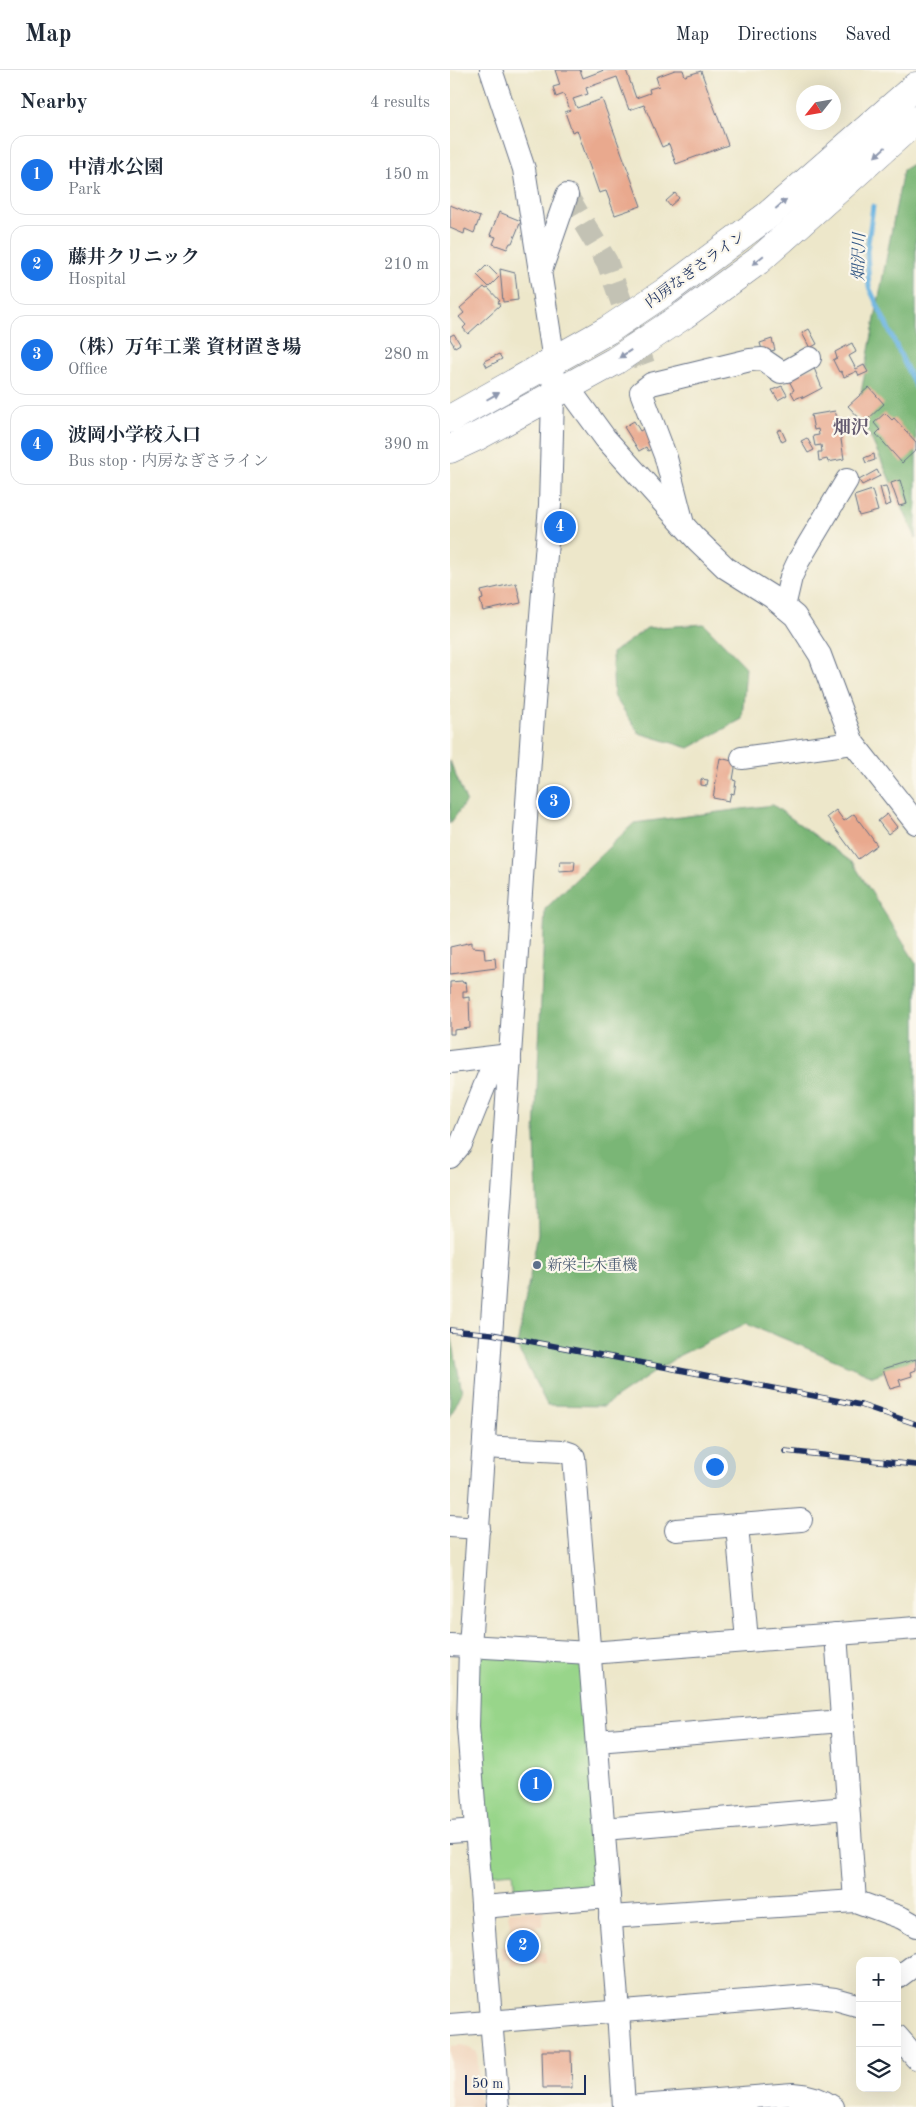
<!DOCTYPE html>
<html lang="en">
<head>
<meta charset="utf-8">
<style>
	:root { --surface:#fff; --page:#f2f2f3; --text:#1f2937; --muted:#747a83; --line:#e0e1e3; --accent:#1a73e8 }
	body { margin:0; font-family:"Old Standard TT","Noto Serif JP",serif; background:var(--page); color:var(--text) }
	.controls { position:absolute; right:15px; bottom:15px; display:grid; overflow:hidden; border-radius:10px; box-shadow:0 5px 20px #0002 }
	.controls button { width:45px; height:45px; display:grid; place-items:center; padding:0; border:0; border-bottom:1px solid var(--line); background:var(--surface); color:var(--text); font:25px sans-serif }
	.compass { position:absolute; left:346px; top:15px; width:45px; height:45px; border-radius:50%; background:var(--surface); box-shadow:0 5px 20px #0002; rotate:239deg }
	.scale { position:absolute; left:15px; bottom:12px; width:121px; box-sizing:border-box; padding-left:5px; border:2px solid #1b2f5e; border-top:0; font-size:14px; line-height:18px; white-space:nowrap; color:#1b2f5e; -webkit-text-stroke:4px #fbf7ec; paint-order:stroke }
	.you { position:absolute; left:264px; top:1396px; width:18px; height:18px; margin:-12px; border:4px solid #fff; border-radius:50%; background:#1a73e8; box-shadow:0 0 0 8px #1a73e833 }
	.badge { display:grid; place-items:center; width:32px; height:32px; border-radius:50%; background:var(--accent); color:#fff; font-size:16px; font-weight:700 }
	.pin { position:absolute; translate:-50% -50%; border:2px solid #fff; box-shadow:0 1px 5px #0006 }
	.list { margin:0; padding:0; list-style:none }
	h2 { display:flex; justify-content:space-between; align-items:center; height:65px; margin:0; padding:0 20px; font-size:21px }
	h2 small { font-size:16px; font-weight:400; color:var(--muted) }
	.list li { display:grid; grid-template-columns:32px 1fr auto; gap:15px; align-items:center; box-sizing:border-box; height:80px; margin:0 10px 10px; padding:0 10px; border:1px solid var(--line); border-radius:15px }
	.list b { display:block; font-size:19px; white-space:nowrap }
	.list p { margin:0; font-size:16px; white-space:nowrap; color:var(--muted) }
	.list em { font-size:16px; font-style:normal; color:var(--muted) }
	.icon { flex:none; width:28px; height:28px; fill:none; stroke:currentColor; stroke-width:2; stroke-linecap:round; stroke-linejoin:round }
	.map { position:relative; flex:none; width:466px; height:2037px; overflow:hidden }
	header { display:flex; align-items:center; gap:30px; box-sizing:border-box; height:70px; padding:0 25px; background:var(--surface); border-bottom:1px solid var(--line) }
	header strong { font-size:24px }
	nav { display:flex; gap:28px; margin-inline-start:auto; font-size:18px }
	main { display:flex }
	aside { flex:1; background:var(--surface) }
	.map>svg:first-child { display:block }
	.built { fill:#f1d5bd }
	.green { fill:#98d58a; stroke:#5a8274 }
	.forest { fill:#7ab676; stroke:#4a726a }
	.lines { fill:none; stroke-linecap:round; stroke-linejoin:round }
	.stream { stroke:#69b3e1; stroke-width:5 }
	.building { fill:#e9a98e }
	.minor-tunnel { stroke:#c3c2b4; stroke-width:22; stroke-dasharray:22 11; stroke-linecap:butt }
	.minor-casing { stroke:#646f84; stroke-width:24 }
	.highway-casing { stroke:#646f84; stroke-width:29 }
	.minor { stroke:#fff; stroke-width:22 }
	.highway { stroke:#fff; stroke-width:28 }
	.rail-casing { stroke:#1b2f5e; stroke-width:5.5 }
	.rail { stroke:#fbf7ec; stroke-width:4; stroke-dasharray:11; stroke-linecap:butt }
	.oneway { fill:#8d97ae }
	.service-dot { fill:#5c6f8a; stroke:#fbf7ec; stroke-width:2 }
	.labels { text-anchor:middle; stroke-width:4.5; stroke-linejoin:round; paint-order:stroke }
	.street-label { font-size:15px; fill:#1b2f5e; stroke:#fbf7ec }
	.service-label { font-size:15px; fill:#4e5e75; stroke:#fbf7ec; text-anchor:start }
	.water-label { font-size:16px; font-style:italic; fill:#325785; stroke:#fbf7ec }
	.quarter-label { font-size:18px; font-weight:bold; fill:#635a6f; stroke:#fbf7ec }
</style>
</head>
<body>
<header>
<strong>Map</strong>
<nav><a>Map</a><a>Directions</a><a>Saved</a></nav>
</header>
<main>
<aside>
<h2>Nearby<small>4 results</small></h2>
<ul class="list">
<li><span class="badge">1</span><div><b>中清水公園</b><p>Park</p></div><em>150 m</em></li>
<li><span class="badge">2</span><div><b>藤井クリニック</b><p>Hospital</p></div><em>210 m</em></li>
<li><span class="badge">3</span><div><b>（株）万年工業 資材置き場</b><p>Office</p></div><em>280 m</em></li>
<li><span class="badge">4</span><div><b>波岡小学校入口</b><p>Bus stop · 内房なぎさライン</p></div><em>390 m</em></li>
</ul>
</aside>
<div class="map">
<svg width="466" height="2037" viewBox="0 0 466 2037">
	<rect width="100%" height="100%" fill="#fbf7ec"/>
	<filter id="ink" filterUnits="userSpaceOnUse"><feTurbulence type="fractalNoise" baseFrequency=".02" numOctaves="2"/><feDisplacementMap in="SourceGraphic" scale="10" xChannelSelector="R" yChannelSelector="G"/><feConvolveMatrix kernelMatrix="1 2 1 2 8 2 1 2 1" color-interpolation-filters="sRGB"/></filter>
	<filter id="wash" filterUnits="userSpaceOnUse"><feTurbulence type="fractalNoise" baseFrequency=".0096" numOctaves="4" result="noise"/><feDisplacementMap in="SourceGraphic" scale="20" xChannelSelector="R" yChannelSelector="G"/><feGaussianBlur stdDeviation="1.12" result="paint"/><feColorMatrix in="noise" values="0 0 0 0 0 0 0 0 0 0 0 0 0 0 0 0 0 1.4 0 .05"/><feComposite in="paint" operator="in"/></filter>
	<g filter="url(#wash)">
		<rect width="100%" height="100%" fill="#ede7ca"/>
		<g class="built">
			<polygon points="93,1840 93,1856 86,1856 88,1882 95,1882 96,1893 61,1896 60,1889 52,1890 50,1877 61,1876 59,1841"/>
			<polygon points="13,1975 27,1982 30,2037 0,2037 0,1976"/>
		</g>
		<polygon class="green" points="20,1577 140,1583 159,1827 66,1835 63,1802 29,1805"/>
		<g class="forest">
			<polygon points="466,92 466,468 408,339 453,100"/>
			<polygon points="254,554 296,597 292,649 239,678 189,663 164,626 162,583 197,558"/>
			<polygon points="0,691 16,731 0,754"/>
			<polygon points="323,735 403,793 466,893 466,1289 423,1306 297,1253 230,1285 154,1336 97,1335 67,1276 88,1163 85,1066 95,839 184,753"/>
			<polygon points="0,1258 12,1322 0,1347"/>
		</g>
		<g class="lines">
			<polyline class="stream" points="423,136 417,181 419,217 466,318"/>
		</g>
		<g id="blocks">
			<g class="building">
				<polygon points="105,0 130,0 133,8 154,0 176,0 186,28 200,23 199,19 209,16 206,7 225,0 233,0 235,6 251,1 278,75 226,94 219,74 212,77 194,35 179,40 167,7 136,18 138,24 123,29 127,38 152,29 191,136 165,145 156,121 149,123 127,60 122,62 115,42 120,40 114,24 106,27 103,17 110,15"/>
				<polygon points="225,123 229,128 220,136 216,131"/>
				<polygon points="0,135 30,147 24,163 15,159 14,164 0,158"/>
				<polygon points="49,142 71,151 62,173 60,173 57,179 43,174 46,167 40,165"/>
				<polygon points="37,195 49,207 39,217 27,205"/>
				<polygon points="50,199 65,203 68,230 53,232"/>
				<polygon points="34,217 36,219 38,218 50,231 48,232 50,235 18,264 13,258 16,255 9,247 14,243 10,238"/>
				<polygon points="359,259 367,274 360,278 352,263"/>
				<polygon points="4,264 10,274 5,277 0,269 0,266"/>
				<polygon points="322,269 325,280 313,283 310,273"/>
				<polygon points="402,273 406,282 399,286 406,299 414,295 418,302 409,306 407,301 394,307 391,301 389,302 383,290 387,288 385,282"/>
				<polygon points="49,284 52,289 37,297 34,291"/>
				<polygon points="364,298 372,318 353,328 352,326 345,329 341,322 344,320 336,305"/>
				<polygon points="332,316 337,325 328,330 322,320"/>
				<polygon points="419,317 434,334 414,353 398,336"/>
				<polygon points="385,341 392,363 390,363 394,389 378,392 377,389 369,391 368,382 372,382 371,375 365,376 363,366 369,365 368,359 364,360 361,345"/>
				<polygon points="435,343 442,350 444,348 466,372 466,380 452,393 426,364 430,360 424,353"/>
				<polygon points="184,351 190,361 195,358 205,377 198,381 196,377 189,381 174,357"/>
				<polygon points="331,359 336,370 332,372 327,361"/>
				<polygon points="357,368 364,380 358,383 351,371"/>
				<polygon points="424,384 425,390 416,393 414,388"/>
				<polygon points="427,400 430,406 412,415 409,410"/>
				<polygon points="450,410 457,434 449,436 441,413"/>
				<polygon points="436,416 441,434 435,436 430,417"/>
				<polygon points="422,420 428,441 409,446 404,426"/>
				<polygon points="66,513 71,533 33,541 30,530 33,529 31,521"/>
				<polygon points="270,688 286,692 283,710 286,711 284,724 281,723 279,731 263,728"/>
				<polygon points="251,709 258,710 257,716 251,715"/>
				<polygon points="386,740 394,751 404,744 427,775 408,789 377,747"/>
				<polygon points="437,744 447,757 438,764 428,751"/>
				<polygon points="110,791 125,791 124,801 109,802"/>
				<polygon points="22,872 22,877 34,878 35,889 45,888 46,898 0,904 0,877"/>
				<polygon points="12,911 13,913 16,912 17,921 13,921 13,928 19,927 20,958 4,960 4,964 0,964 0,912"/>
				<polygon points="466,1289 466,1300 461,1302 462,1306 449,1310 451,1316 440,1319 433,1299"/>
				<polygon points="92,1981 121,1981 122,2018 93,2018"/>
			</g>
		</g>
	</g>
	<g filter="url(#ink)">
		<use href="#blocks" fill-opacity="0" stroke="#646f84" stroke-width="1"/>
		<g class="lines">
			<polyline class="minor-tunnel" points="117,125 157,192 201,314"/>
			<defs>
				<g id="minor">
					<polyline points="41,0 74,99 104,291 100,435 83,645 20,1577 18,1657 48,2037"/>
					<polyline points="92,197 117,125"/>
					<polyline points="117,316 155,368 246,469 276,498 322,527 345,546 370,585 403,673 466,753"/>
					<polyline points="233,454 216,388 191,322 201,314 300,290 312,289 331,302 337,301 360,288"/>
					<polyline points="334,537 341,507 349,490 397,410"/>
					<polyline points="292,688 403,673"/>
					<polyline points="0,992 60,985"/>
					<polyline points="0,1087 11,1074 41,1000 45,995 60,992"/>
					<polyline points="34,1377 112,1381 121,1384 124,1387 168,1941 174,2037"/>
					<polyline points="287,1455 297,1571"/>
					<polyline points="0,1456 29,1458"/>
					<polyline points="226,1460 351,1450"/>
					<polyline points="386,1564 405,1831"/>
					<polyline points="0,1575 140,1583 466,1558"/>
					<polyline points="147,1671 392,1651"/>
					<polyline points="154,1759 397,1738"/>
					<polyline points="0,1762 25,1760"/>
					<polyline points="32,1837 159,1827"/>
					<polyline points="160,1847 405,1831 452,1848 466,1856"/>
					<polyline points="447,1908 466,1894"/>
					<polyline points="0,1955 359,1926 385,1929 410,1936"/>
					<polyline points="447,1966 466,1988"/>
					<path d="M177,2037L343,2024C358,2025 370,2028 383,2037"/>
				</g>
				<g id="highway">
					<polyline points="0,349 158,260 215,222 317,146 466,16"/>
					<polyline points="0,379 28,366 165,291 234,245 308,191 466,50"/>
				</g>
			</defs>
			<use href="#minor" class="minor-casing"/>
			<use href="#highway" class="highway-casing"/>
			<use href="#minor" class="minor"/>
			<use href="#highway" class="highway"/>
			<defs>
				<g id="rail">
					<polyline points="0,1260 42,1264 411,1335 466,1354"/>
					<polyline points="335,1381 466,1395"/>
				</g>
			</defs>
			<use href="#rail" class="rail-casing"/>
			<use href="#rail" class="rail"/>
		</g>
		<defs><path id="oneway-solid" d="M-6-.8H1V-3.2L6.5 0L1 3.2V.8H-6Z" transform="scale(1.25)"/></defs>
		<g class="oneway">
			<use href="#oneway-solid" transform="translate(430 82) rotate(138)"/>
			<use href="#oneway-solid" transform="translate(331 134) rotate(-41)"/>
			<use href="#oneway-solid" transform="translate(308 190) rotate(141)"/>
			<use href="#oneway-solid" transform="translate(175 284) rotate(146)"/>
			<use href="#oneway-solid" transform="translate(43 326) rotate(-30)"/>
		</g>
	</g>
	<circle class="service-dot" cx="87" cy="1195" r="5"/>
	<g class="labels">
		<g class="street-label">
			<text transform="translate(245 199) rotate(-36)" y="5">内房なぎさライン</text>
		</g>
		<g class="service-label">
			<text x="97" y="1200">新栄土木重機</text>
		</g>
		<g class="water-label">
			<text transform="translate(408 187) rotate(-89)" y="6">畑沢川</text>
		</g>
		<g class="quarter-label">
			<text x="401" y="363">畑沢</text>
		</g>
	</g>
</svg>
<div class="controls">
<button>+</button>
<button>−</button>
<button><svg class="icon" aria-label="layers" viewBox="0 0 24 24"><path d="M12 4l9 5-9 5-9-5zM3 14l9 5 9-5"/></svg></button>
</div>
<svg class="compass" viewBox="-18 -18 36 36"><path d="M0-13l5 13h-10z" fill="#e53935"/><path d="M0 13l5-13h-10z" fill="#747a83"/></svg>
<div class="scale">50 m</div>
<div class="you"></div>
<div class="pin badge" style="left:86px;top:1715px">1</div>
<div class="pin badge" style="left:73px;top:1876px">2</div>
<div class="pin badge" style="left:104px;top:732px">3</div>
<div class="pin badge" style="left:110px;top:457px">4</div>
</div>
</main>
</body>
</html>
